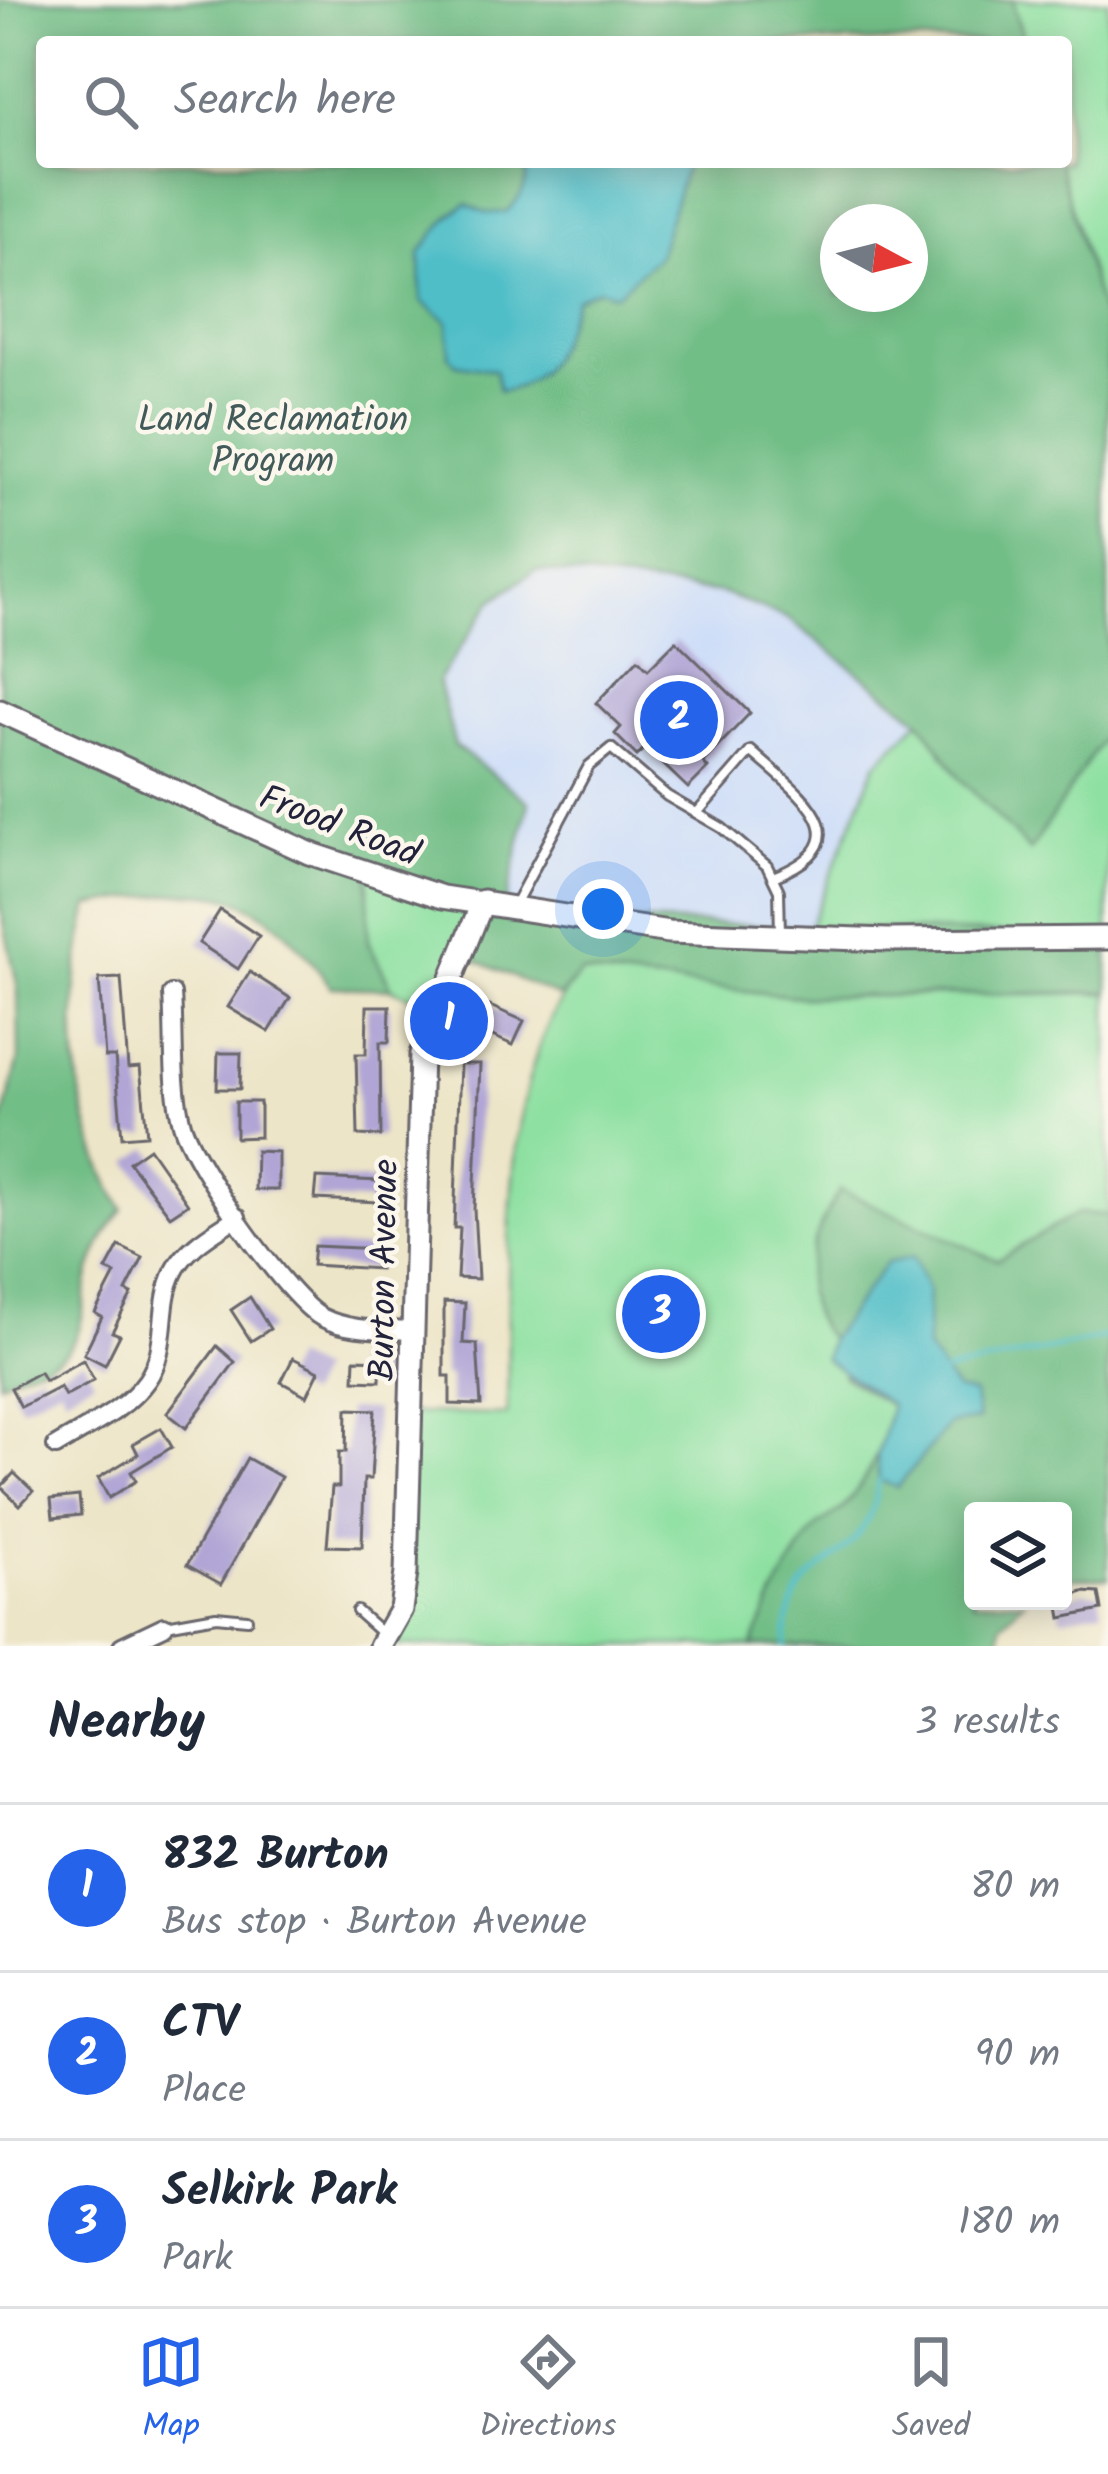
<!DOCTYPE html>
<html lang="en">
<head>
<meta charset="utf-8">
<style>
	:root { --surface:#fff; --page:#f2f2f3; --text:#1f2937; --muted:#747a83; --line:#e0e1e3; --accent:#2563eb }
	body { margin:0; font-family:Kalam,sans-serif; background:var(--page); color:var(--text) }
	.controls { position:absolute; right:36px; bottom:36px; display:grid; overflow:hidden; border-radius:12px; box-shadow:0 6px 30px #0003 }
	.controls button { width:108px; height:108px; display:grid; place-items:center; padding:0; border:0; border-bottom:3px solid var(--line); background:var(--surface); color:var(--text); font:60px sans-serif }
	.compass { position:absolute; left:820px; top:204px; width:108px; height:108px; border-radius:50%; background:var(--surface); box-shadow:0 6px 30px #0003; rotate:97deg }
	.you { position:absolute; left:603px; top:909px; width:42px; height:42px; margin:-30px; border:9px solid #fff; border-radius:50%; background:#1a73e8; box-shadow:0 0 0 18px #1a73e833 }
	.badge { display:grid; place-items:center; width:78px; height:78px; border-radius:50%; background:var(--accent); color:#fff; font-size:39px; font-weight:700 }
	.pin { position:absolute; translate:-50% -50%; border:6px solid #fff; box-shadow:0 3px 12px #0006 }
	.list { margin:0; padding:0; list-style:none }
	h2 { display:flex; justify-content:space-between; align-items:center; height:156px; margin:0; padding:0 48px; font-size:51px }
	h2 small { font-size:39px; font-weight:400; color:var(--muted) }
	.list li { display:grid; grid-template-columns:78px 1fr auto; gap:36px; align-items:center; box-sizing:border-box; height:168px; padding:0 48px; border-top:3px solid var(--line) }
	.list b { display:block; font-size:45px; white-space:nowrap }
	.list p { margin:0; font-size:39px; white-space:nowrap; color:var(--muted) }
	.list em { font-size:39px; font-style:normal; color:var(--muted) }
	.icon { flex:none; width:66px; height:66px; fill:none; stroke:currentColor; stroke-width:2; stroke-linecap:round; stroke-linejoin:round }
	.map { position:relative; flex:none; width:1108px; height:1646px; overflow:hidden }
	.search { position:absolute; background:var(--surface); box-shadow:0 6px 30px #0003; left:36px; right:36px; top:36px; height:132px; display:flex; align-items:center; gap:30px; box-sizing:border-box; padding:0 42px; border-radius:12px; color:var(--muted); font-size:45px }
	.sheet { height:660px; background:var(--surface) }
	nav { display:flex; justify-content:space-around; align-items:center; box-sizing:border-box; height:168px; border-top:3px solid var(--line); background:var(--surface); font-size:33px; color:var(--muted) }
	nav a { display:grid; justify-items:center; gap:6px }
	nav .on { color:var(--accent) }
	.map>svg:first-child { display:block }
	.built { fill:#cbdcf9 }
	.green { fill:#8de0a1; stroke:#58816e; stroke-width:3 }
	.forest { fill:#72be87; stroke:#4a7061; stroke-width:3; fill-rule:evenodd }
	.water { fill:#50bec7; stroke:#397081; stroke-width:3 }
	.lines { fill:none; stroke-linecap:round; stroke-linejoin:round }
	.stream { stroke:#50bec7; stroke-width:4.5 }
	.building { fill:#b0a5d5 }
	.service-casing { stroke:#69666c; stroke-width:14 }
	.minor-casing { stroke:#69666c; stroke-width:22 }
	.tertiary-casing { stroke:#69666c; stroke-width:27 }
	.service { stroke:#fff; stroke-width:8 }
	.minor { stroke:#fff; stroke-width:16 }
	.tertiary { stroke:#fff; stroke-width:21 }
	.labels { text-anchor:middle; stroke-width:9; stroke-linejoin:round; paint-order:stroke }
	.park-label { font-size:36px; fill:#425b5a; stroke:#fbf7ec }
	.street-label { font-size:36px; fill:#22223b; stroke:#fbf7ec }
</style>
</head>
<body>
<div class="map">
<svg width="1108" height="1646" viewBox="0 0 1108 1646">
	<rect width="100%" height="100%" fill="#fbf7ec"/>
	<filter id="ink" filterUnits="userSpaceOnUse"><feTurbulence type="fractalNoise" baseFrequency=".00833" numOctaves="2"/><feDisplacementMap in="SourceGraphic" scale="24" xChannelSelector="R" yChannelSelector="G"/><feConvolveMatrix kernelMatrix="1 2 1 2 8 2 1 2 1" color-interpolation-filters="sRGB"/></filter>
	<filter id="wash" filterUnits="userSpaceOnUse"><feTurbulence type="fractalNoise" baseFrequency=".004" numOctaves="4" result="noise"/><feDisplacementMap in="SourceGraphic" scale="48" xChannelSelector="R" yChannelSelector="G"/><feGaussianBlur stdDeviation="2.7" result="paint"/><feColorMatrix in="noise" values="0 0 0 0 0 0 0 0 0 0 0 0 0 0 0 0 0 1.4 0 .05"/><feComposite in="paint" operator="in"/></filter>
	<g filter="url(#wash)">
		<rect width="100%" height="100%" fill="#ede5c8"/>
		<polygon class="built" points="536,570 722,593 789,619 920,720 876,764 805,938 505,904 529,803 455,746 438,681 492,601"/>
		<g class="green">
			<polygon points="1012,0 1108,0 1108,336 1058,162 1066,162 1066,42 1024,42"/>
			<polygon points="920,720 960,778 1030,850 1108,730 1108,937 805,938 876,764"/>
			<polygon points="369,867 482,900 436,1008 392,989 368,942"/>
			<path d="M581,973L801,997L1108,993V1405L841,1375L891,1406L877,1456L845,1646H379L400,1608L411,1413L507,1415C511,1288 493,1070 581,973Z"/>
		</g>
		<g class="forest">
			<path d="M0,0H1012L1024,42H42V162H1058L1108,336V730L1030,851L960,778L920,720L789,619L722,593L536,570L492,601L438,681L455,746L529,802L506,903L589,920L1108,937V992L801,997L581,973L559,997L459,953L482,901L369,868L368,942L392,989L331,987C255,880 213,883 89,906C64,1006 69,1119 123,1209C110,1226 97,1248 91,1268C81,1296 88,1326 67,1350C49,1369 21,1367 0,1383V1131L19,1059L18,989L0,905ZM838,222H910V294H838Z"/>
			<path d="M840,1190L997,1260L1078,1213L1108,1215V1578H1063V1511H973V1601H1024L1001,1625L1000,1646H752C768,1606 788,1564 815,1529C822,1519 836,1517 844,1507C868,1478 886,1442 891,1405L825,1359L830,1339C788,1297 812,1234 840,1190Z"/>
		</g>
		<g class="water">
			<path d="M526,162H687L658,256L616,294L598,289L576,299C560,338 549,387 499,391L495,370L456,364L449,356L448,322L421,301L420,253C431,238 450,211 467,204L487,213L506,212C523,196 528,186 526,162Z"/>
			<polygon points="913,1257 928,1292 927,1349 956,1390 974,1394 978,1420 949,1424 897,1488 879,1480 877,1456 891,1405 825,1359 830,1339 886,1263"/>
		</g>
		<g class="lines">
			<g class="stream">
				<polyline points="944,1372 1108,1337"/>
				<path d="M785,1646C790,1557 839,1576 869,1517C875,1506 876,1491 879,1480"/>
			</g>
		</g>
		<g id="blocks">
			<g class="building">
				<polygon points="676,641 750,713 703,762 708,768 688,788 645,747 637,756 615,734 621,727 596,703 638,659 648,669"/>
				<polygon points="220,910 259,936 238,969 199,943"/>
				<polygon points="250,972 290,998 269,1032 228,1007"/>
				<polygon points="121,978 128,1068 140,1067 147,1135 122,1137 115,1057 105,1057 99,979"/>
				<polygon points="367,1006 390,1006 389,1042 380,1042 381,1136 358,1135 356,1054 366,1054"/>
				<polygon points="490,1006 524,1021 513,1045 479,1030"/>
				<polygon points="218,1053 241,1053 240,1089 217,1089"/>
				<polygon points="460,1064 480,1064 474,1209 478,1279 457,1278 460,1228 454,1228"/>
				<polygon points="236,1102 260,1102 260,1137 236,1138"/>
				<polygon points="149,1148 188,1204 170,1216 129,1162"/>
				<polygon points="256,1151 278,1152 278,1190 255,1190"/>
				<polygon points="317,1178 379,1181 378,1202 315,1199"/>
				<polygon points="119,1246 143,1258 126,1291 132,1294 112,1332 120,1335 105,1365 84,1354 102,1317 95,1313 115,1274 106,1270"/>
				<polygon points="314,1246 380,1249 379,1269 312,1265"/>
				<polygon points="250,1297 270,1329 251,1341 231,1310"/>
				<polygon points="444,1302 465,1303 463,1343 477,1344 481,1405 450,1404 450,1376 444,1376"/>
				<polygon points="217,1346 235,1362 186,1428 167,1413"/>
				<polygon points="293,1358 319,1371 307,1396 281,1382"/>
				<polygon points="355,1359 381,1360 380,1381 354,1380"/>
				<polygon points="83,1360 94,1380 65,1396 60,1387 21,1407 11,1388 40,1372 45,1381"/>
				<polygon points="347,1409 375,1410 371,1479 364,1479 362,1547 327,1546 332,1487 339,1487 339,1452 346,1452"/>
				<polygon points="161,1428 172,1447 131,1472 136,1481 109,1498 98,1478 138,1454 133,1444"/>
				<polygon points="247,1458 281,1477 221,1584 187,1565"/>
				<polygon points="14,1473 33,1491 20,1505 1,1487"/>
				<polygon points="79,1496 81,1515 53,1518 51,1499"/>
				<polygon points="1083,1592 1099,1593 1102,1610 1061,1618 1058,1601"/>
			</g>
		</g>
	</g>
	<g filter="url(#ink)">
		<use href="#blocks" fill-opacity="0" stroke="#69666c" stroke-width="3"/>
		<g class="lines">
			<defs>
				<g id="service">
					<path d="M697,813L751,751C797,793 870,839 773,877"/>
					<polyline points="514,906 589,766 611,748 667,796 722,828 767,866 779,891 780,933"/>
					<polyline points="357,1611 385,1636"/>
					<polyline points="166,1625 216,1616 247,1619"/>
				</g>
				<g id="minor">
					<path d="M172,994C175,1036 171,1084 182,1124C193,1163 288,1301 323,1318C351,1332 385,1329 415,1331"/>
					<path d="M56,1446C87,1427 126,1410 147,1380C170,1347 157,1306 174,1272C186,1247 215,1232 237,1217"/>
					<polyline points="122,1646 164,1626"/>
				</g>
				<g id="tertiary">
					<polyline points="0,711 309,853 442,897 669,932 888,940 1108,938"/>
					<polyline points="380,1646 401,1609 406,1573 421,1054 483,901"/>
				</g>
			</defs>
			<use href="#service" class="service-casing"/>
			<use href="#minor" class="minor-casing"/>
			<use href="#tertiary" class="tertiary-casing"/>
			<use href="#service" class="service"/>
			<use href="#minor" class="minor"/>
			<use href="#tertiary" class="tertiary"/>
		</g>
	</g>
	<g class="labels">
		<g class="park-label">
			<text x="273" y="431">Land Reclamation<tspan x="273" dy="41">Program</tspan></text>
		</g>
		<g class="street-label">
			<text transform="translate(340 824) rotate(21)" y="13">Frood Road</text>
			<text transform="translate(382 1270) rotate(-89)" y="13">Burton Avenue</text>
		</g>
	</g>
</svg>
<div class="controls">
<button><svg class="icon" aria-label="layers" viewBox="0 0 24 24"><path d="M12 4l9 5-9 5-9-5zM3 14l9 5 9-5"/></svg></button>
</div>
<svg class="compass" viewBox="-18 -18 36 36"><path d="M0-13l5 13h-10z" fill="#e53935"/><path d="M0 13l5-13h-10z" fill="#747a83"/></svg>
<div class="you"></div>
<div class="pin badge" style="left:449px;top:1021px">1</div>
<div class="pin badge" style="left:679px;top:720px">2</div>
<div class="pin badge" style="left:661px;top:1314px">3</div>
<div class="search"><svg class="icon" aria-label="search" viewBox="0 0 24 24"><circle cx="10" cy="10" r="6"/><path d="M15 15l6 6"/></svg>Search here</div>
</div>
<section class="sheet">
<h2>Nearby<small>3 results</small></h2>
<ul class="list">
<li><span class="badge">1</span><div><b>832 Burton</b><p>Bus stop · Burton Avenue</p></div><em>80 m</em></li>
<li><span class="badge">2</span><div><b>CTV</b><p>Place</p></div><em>90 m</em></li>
<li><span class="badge">3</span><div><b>Selkirk Park</b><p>Park</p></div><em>180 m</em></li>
</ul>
</section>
<nav>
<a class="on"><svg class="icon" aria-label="map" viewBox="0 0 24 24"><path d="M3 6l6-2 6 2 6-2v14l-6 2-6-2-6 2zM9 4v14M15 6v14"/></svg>Map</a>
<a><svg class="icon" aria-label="directions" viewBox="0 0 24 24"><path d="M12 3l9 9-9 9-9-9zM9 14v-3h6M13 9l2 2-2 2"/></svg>Directions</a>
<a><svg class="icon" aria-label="saved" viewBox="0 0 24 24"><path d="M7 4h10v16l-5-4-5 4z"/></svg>Saved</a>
</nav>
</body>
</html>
